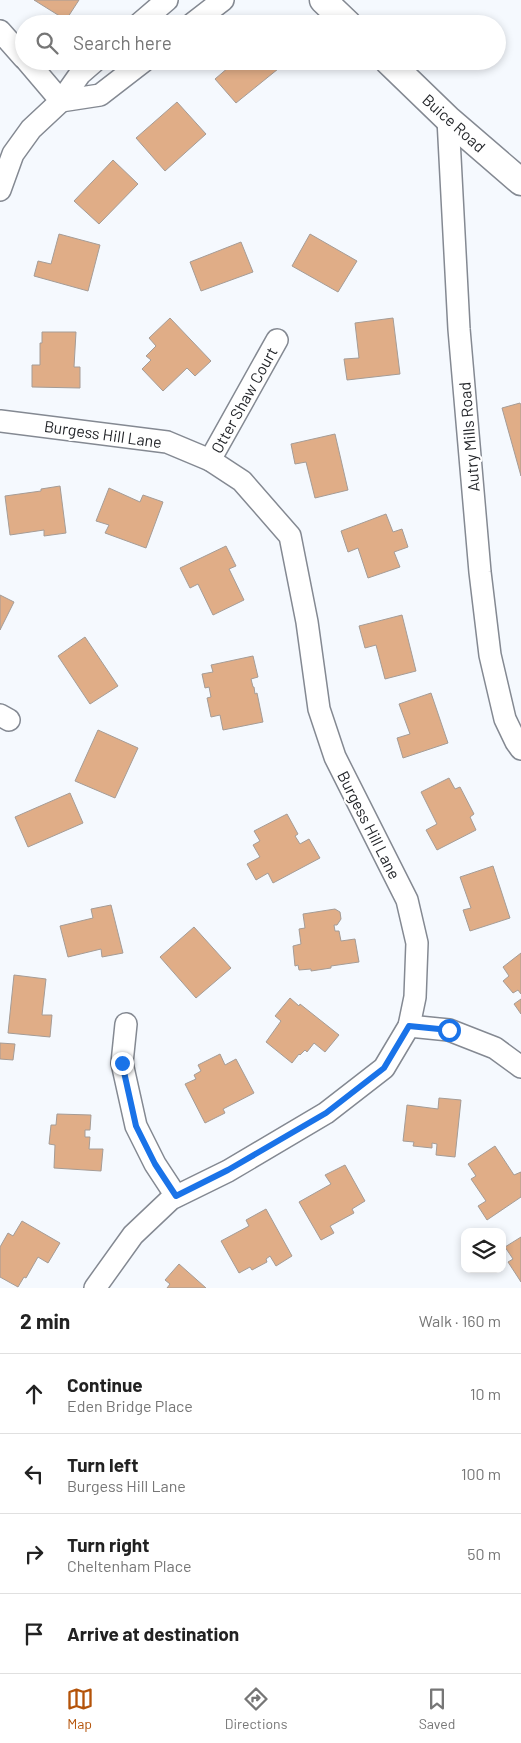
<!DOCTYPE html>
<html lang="en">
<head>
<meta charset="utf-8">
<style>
	:root { --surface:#fff; --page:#f2f2f2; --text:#222; --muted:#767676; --line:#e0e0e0; --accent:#b45309 }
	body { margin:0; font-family:Barlow,sans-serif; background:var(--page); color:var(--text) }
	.controls { position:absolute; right:15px; bottom:15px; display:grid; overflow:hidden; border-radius:10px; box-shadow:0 2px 8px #0003 }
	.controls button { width:45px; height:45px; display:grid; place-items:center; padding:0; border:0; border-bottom:1px solid var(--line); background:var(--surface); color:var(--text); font:25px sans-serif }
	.stop { position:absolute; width:15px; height:15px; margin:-11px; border:4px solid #1a73e8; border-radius:50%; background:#fff }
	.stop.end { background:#1a73e8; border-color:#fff; box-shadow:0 1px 5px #0008 }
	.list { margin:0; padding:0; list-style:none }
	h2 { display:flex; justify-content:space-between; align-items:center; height:65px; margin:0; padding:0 20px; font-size:21px }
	h2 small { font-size:16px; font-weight:400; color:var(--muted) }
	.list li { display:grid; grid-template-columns:32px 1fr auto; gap:15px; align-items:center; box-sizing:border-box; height:80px; padding:0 20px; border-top:1px solid var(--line) }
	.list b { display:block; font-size:19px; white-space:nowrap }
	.list p { margin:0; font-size:16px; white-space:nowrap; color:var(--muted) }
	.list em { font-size:16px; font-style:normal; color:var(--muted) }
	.icon { flex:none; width:28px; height:28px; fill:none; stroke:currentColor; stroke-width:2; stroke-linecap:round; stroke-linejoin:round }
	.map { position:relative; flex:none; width:521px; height:1288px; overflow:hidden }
	.search { position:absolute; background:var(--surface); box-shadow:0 2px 8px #0003; left:15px; right:15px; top:15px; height:55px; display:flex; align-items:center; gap:12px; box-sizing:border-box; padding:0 18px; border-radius:28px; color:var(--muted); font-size:19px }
	.sheet { height:385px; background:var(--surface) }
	nav { display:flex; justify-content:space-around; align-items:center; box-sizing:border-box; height:70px; border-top:1px solid var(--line); background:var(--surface); font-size:14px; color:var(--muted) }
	nav a { display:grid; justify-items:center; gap:2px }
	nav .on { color:var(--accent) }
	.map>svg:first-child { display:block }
	.building { fill:#e0ad87; stroke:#a59c96 }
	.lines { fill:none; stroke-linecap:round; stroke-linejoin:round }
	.minor-casing { stroke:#848992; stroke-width:24 }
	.tertiary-casing { stroke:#848992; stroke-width:29 }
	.minor { stroke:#fff; stroke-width:21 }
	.tertiary { stroke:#fff; stroke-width:26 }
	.route { stroke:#1a73e8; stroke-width:6 }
	.labels { text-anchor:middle; stroke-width:4.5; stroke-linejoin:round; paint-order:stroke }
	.street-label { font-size:16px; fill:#25272b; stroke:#fff }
</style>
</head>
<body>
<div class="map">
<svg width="521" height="1288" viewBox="0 0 521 1288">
	<rect width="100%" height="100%" fill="#f5f9fe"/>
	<g class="building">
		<polygon points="34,0 79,0 66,20"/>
		<polygon points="236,61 272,61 278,69 236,103 215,79"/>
		<polygon points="177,102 206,134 165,171 136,138"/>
		<polygon points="113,160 138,184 99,224 74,201"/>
		<polygon points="59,234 100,245 88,291 34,276 38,261 51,264"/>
		<polygon points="310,234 357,261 338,292 292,266"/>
		<polygon points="241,242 253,272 201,291 190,262"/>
		<polygon points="170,318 211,361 195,376 187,368 163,391 142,369 151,360 146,356 156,346 149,338"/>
		<polygon points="393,318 400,374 347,380 344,359 359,358 355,323"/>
		<polygon points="42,332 76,332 74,367 80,367 80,388 32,387 32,365 40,365 40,343 42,343"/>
		<polygon points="520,403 521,405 521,476 502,408"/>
		<polygon points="335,434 348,490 315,498 306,462 295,464 291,444"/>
		<polygon points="60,486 66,533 44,536 44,530 10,535 5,496 41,491 41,489"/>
		<polygon points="109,488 140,502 143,495 163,502 146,548 105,533 109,525 96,521"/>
		<polygon points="386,514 393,532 402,529 408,547 394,552 400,567 368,578 358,548 348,552 341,531"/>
		<polygon points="226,546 236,566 229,569 244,600 213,615 198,584 190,588 180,568"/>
		<polygon points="0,595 14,602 0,630"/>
		<polygon points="402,615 416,671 385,679 376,645 365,648 359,626"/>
		<polygon points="85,637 118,686 90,704 58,656"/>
		<polygon points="253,656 258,677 251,679 253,687 254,687 255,694 257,693 263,722 223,730 220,715 211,717 207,698 211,697 209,687 205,688 202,674 213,672 211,665"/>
		<polygon points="431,693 448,743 403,758 397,738 410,734 399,704"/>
		<polygon points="98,730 138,748 115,798 75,781"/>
		<polygon points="449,778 455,789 460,787 474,814 470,817 476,830 437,850 426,830 437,824 421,792"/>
		<polygon points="70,793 83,823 28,847 15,817"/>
		<polygon points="287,814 298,834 295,836 300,844 309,839 320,858 273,883 268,873 256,880 247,864 260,857 253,845 260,841 254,831"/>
		<polygon points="493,866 510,918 470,931 463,910 471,908 460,877"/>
		<polygon points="111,905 123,953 102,957 101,949 68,957 60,926 93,918 91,909"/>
		<polygon points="335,909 340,912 341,919 337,925 334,925 335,931 339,931 341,941 355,939 359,962 331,966 331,968 311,971 311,969 299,970 298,965 295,966 293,946 301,944 299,929 305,928 303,914"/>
		<polygon points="194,927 231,968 196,998 160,957"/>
		<polygon points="521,953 521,994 518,990 513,993 503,981 509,976 503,967"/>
		<polygon points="14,975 46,979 42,1015 52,1015 50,1037 8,1033"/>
		<polygon points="290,998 299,1006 300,1004 339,1035 325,1052 314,1043 307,1052 305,1050 300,1055 299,1054 292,1063 266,1042 281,1021 275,1016"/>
		<polygon points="521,999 521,1014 514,1004"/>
		<polygon points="0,1043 15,1044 13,1060 0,1059"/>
		<polygon points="220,1054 225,1065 236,1059 254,1093 223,1109 225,1113 205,1123 185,1084 196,1079 194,1075 201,1071 198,1065"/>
		<polygon points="439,1098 461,1100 455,1157 436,1155 437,1144 432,1143 432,1148 413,1146 414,1142 403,1141 407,1105 438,1109"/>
		<polygon points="57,1114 91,1115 90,1130 85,1130 85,1137 90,1137 89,1149 103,1149 101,1171 54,1168 55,1145 49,1144 51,1125 56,1125"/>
		<polygon points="495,1146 514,1175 521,1172 521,1197 487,1220 478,1206 486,1201 471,1179 476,1176 468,1164"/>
		<polygon points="345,1165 365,1201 352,1209 354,1213 330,1226 334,1233 321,1240 299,1202 331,1184 325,1175"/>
		<polygon points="266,1209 292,1256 276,1266 270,1256 266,1259 267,1262 252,1270 250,1267 239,1273 221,1241 249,1226 246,1220"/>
		<polygon points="22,1221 60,1243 48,1263 38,1257 26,1278 24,1277 18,1287 0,1277 0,1247 8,1233 13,1236"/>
		<polygon points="521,1237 521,1282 508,1262 513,1259 505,1247"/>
		<polygon points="179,1264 206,1288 167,1288 170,1284 165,1280"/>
	</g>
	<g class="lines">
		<defs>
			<g id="minor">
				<polyline points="139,24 167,0"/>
				<polyline points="192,24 223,0"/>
				<polyline points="0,31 24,58"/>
				<polyline points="27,61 61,101"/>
				<polyline points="61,101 100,95 144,61"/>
				<polyline points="448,119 459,329 480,572 490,655 505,719 516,742 521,749"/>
				<polyline points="0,190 13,154 31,129 61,101 80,74 95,61"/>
				<polyline points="0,421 167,442 210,460 242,481 290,536 307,622 319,709 335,757 407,900 417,943 415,997 409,1026 384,1068 326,1113 228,1171 171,1199 133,1235 95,1288"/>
				<polyline points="210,460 277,340"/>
				<polyline points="0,715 9,720"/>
				<polyline points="126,1024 122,1063 136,1126 155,1164 176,1196"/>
				<polyline points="409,1026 449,1030 495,1048 521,1067"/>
			</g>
			<g id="tertiary">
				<polyline points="323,0 348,24"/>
				<polyline points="388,61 448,119 521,182"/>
			</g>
		</defs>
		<use href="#minor" class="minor-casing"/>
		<use href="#tertiary" class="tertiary-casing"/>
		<use href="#minor" class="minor"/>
		<use href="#tertiary" class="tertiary"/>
	</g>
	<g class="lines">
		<polyline class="route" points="122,1063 136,1126 155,1164 176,1196 228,1170 326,1113 384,1068 409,1026 449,1030"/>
	</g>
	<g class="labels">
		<g class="street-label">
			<text transform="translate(454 123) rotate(42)" y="6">Buice Road</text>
			<text transform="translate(244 400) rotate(-61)" y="6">Otter Shaw Court</text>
			<text transform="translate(103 434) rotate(8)" y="6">Burgess Hill Lane</text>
			<text transform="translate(469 437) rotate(-95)" y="6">Autry Mills Road</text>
			<text transform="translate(369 825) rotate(63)" y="6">Burgess Hill Lane</text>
		</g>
	</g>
</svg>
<div class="controls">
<button><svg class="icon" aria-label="layers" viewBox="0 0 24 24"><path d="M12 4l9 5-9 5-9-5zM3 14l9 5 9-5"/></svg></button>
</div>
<div class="stop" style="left:449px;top:1030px"></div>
<div class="stop end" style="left:122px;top:1063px"></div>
<div class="search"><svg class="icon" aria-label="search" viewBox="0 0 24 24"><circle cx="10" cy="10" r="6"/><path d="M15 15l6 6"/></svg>Search here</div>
</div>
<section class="sheet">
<h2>2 min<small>Walk · 160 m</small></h2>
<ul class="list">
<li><svg class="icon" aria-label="ahead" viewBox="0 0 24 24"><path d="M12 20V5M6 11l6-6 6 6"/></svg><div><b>Continue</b><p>Eden Bridge Place</p></div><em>10 m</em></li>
<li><svg class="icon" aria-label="left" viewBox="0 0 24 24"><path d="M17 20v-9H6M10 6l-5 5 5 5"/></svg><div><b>Turn left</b><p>Burgess Hill Lane</p></div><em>100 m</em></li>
<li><svg class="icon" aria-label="right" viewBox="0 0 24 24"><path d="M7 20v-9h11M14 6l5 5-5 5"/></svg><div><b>Turn right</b><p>Cheltenham Place</p></div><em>50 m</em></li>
<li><svg class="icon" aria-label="arrive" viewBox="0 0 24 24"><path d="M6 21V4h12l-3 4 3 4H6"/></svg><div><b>Arrive at destination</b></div></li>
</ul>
</section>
<nav>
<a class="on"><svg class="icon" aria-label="map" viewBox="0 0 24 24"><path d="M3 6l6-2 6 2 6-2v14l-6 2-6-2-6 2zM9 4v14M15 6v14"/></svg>Map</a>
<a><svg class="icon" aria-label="directions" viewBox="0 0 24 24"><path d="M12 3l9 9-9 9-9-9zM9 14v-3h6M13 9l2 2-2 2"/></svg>Directions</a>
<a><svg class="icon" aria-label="saved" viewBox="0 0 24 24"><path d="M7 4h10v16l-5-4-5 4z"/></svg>Saved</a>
</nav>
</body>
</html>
